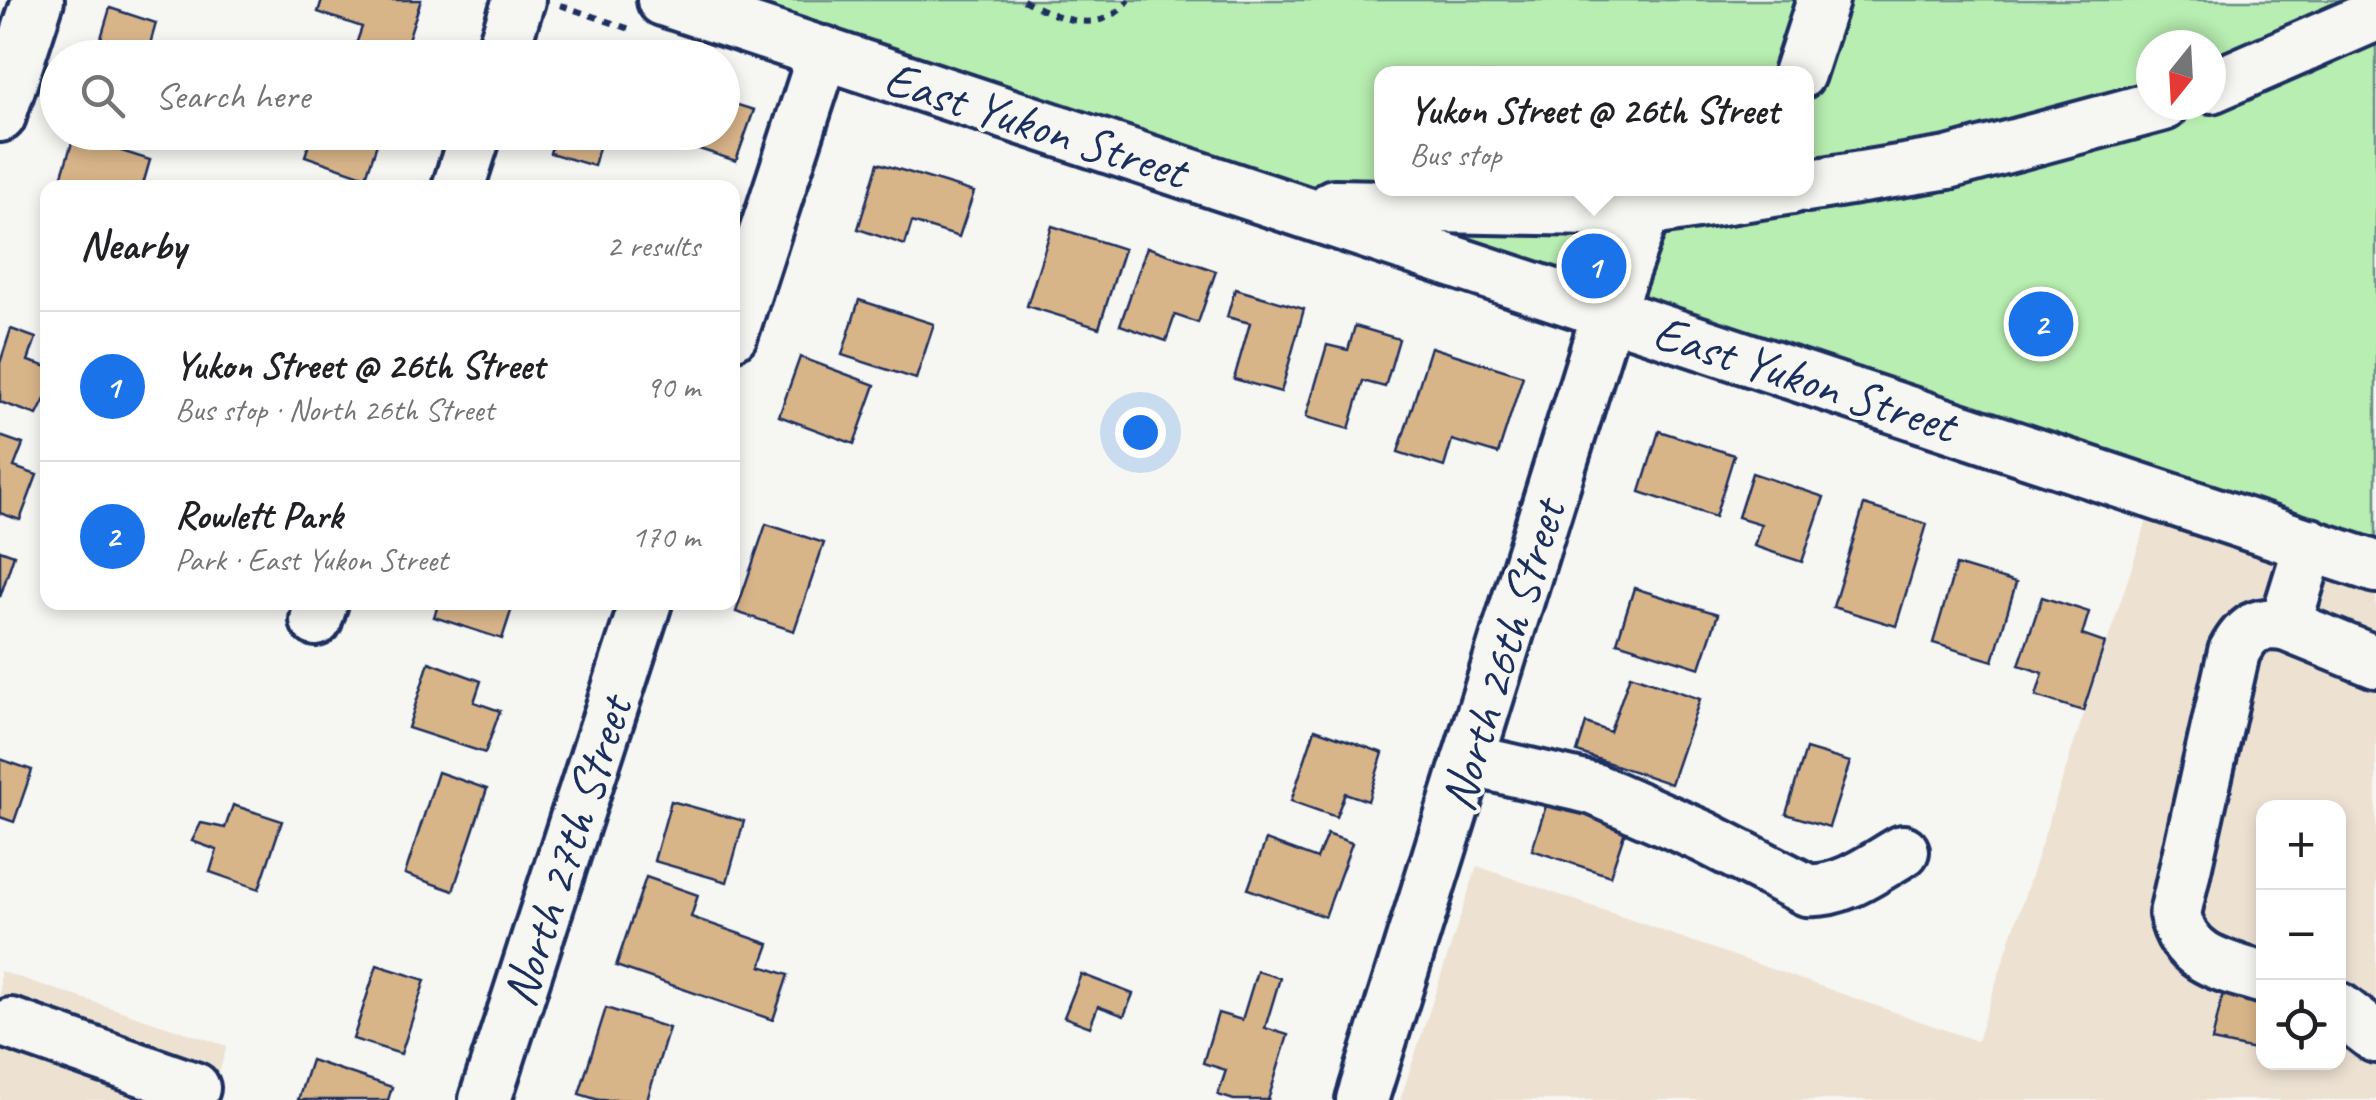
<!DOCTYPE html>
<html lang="en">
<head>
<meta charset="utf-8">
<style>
	:root { --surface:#fff; --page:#f6f6f6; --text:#202124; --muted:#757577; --line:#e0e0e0; --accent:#1a73e8 }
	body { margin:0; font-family:Caveat,sans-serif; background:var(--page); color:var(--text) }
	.controls { position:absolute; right:30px; bottom:30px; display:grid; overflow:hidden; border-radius:20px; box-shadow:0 5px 15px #0003 }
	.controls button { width:90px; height:90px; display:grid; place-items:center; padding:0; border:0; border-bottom:2px solid var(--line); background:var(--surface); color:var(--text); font:50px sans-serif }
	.compass { position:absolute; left:2136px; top:30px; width:90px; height:90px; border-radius:50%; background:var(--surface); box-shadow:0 5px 15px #0003; rotate:198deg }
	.you { position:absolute; left:1140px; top:432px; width:35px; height:35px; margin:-25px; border:8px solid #fff; border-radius:50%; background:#1a73e8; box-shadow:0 0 0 15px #1a73e833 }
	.badge { display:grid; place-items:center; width:65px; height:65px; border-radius:50%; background:var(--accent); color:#fff; font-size:32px; font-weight:700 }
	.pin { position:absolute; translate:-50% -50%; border:5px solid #fff; box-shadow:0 2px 10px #0006 }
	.popup { position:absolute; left:1374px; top:66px; width:440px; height:130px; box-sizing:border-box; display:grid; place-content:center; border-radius:20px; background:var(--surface); filter:drop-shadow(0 2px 8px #0005); font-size:32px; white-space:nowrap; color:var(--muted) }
	.popup b { font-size:38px; color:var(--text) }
	.popup::after { content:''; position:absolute; left:50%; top:100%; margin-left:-20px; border:20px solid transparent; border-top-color:var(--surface) }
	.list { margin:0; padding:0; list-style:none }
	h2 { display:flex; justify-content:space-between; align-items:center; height:130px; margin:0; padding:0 40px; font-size:42px }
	h2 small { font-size:32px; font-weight:400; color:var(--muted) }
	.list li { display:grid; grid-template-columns:65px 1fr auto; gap:30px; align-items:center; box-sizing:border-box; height:150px; padding:0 40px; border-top:2px solid var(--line) }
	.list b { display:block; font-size:38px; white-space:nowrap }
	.list p { margin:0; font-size:32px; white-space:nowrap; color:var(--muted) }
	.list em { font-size:32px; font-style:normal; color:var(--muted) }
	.icon { flex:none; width:55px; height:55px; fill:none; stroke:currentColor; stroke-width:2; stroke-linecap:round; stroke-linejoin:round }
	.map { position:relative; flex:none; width:2376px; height:1100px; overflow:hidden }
	.search { position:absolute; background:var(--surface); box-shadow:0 5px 15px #0003; left:40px; top:40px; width:700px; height:110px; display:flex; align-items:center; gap:25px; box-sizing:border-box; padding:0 35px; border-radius:55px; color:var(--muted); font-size:38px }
	.panel { position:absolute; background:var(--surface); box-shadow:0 5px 15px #0003; left:40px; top:180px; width:700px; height:430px; border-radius:20px }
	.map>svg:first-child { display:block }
	.built { fill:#ede2d2; fill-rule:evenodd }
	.green { fill:#b8eeb1; stroke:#6a8e88; stroke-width:2.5; fill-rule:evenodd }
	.building { fill:#d8b489; stroke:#1b2f5e; stroke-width:2.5 }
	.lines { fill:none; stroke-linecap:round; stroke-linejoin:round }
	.minor-casing { stroke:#1b2f5e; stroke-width:58 }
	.path { stroke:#1b2f5e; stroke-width:6; stroke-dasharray:8 8; stroke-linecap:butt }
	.minor { stroke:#f6f6f2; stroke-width:50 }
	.labels { text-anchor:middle; stroke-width:8; stroke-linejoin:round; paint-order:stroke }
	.street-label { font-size:50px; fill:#1b2f5e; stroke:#f6f6f2 }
</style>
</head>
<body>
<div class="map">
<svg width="2376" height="1100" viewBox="0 0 2376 1100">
	<rect width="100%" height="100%" fill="#f6f6f2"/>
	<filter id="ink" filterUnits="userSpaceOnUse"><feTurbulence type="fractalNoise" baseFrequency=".01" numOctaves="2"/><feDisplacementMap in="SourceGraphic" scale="20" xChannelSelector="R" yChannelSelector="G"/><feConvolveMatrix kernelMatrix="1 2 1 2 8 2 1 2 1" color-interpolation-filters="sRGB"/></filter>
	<g filter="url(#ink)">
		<g class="built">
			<path d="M2151,508L2376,583V1100H1400L1477,866L1977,1041ZM2264,808H2338V1062H2264Z"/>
			<polygon points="0,971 227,1046 211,1100 0,1100"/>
		</g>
		<path class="green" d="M728,0H2376V542ZM2151,45H2211V105H2151ZM1382,74H1806V188H1382Z"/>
		<g class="building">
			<polygon points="322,0 421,0 402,58 352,56 362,27 318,12"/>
			<polygon points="110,8 156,23 149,48 172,58 95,58"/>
			<polygon points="722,100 754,110 736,161 653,134 722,132"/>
			<polygon points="313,132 381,132 366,177 305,156"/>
			<polygon points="556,132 603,132 594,166 550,153"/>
			<polygon points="74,136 150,160 142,188 58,188"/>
			<polygon points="878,163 974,192 959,237 912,222 905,245 858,229"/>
			<polygon points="1052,226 1124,249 1099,328 1027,306"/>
			<polygon points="1147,247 1216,271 1198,323 1175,315 1166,341 1120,325"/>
			<polygon points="1235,289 1304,309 1281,392 1234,379 1250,323 1227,317"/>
			<polygon points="859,300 934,324 916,379 842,355"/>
			<polygon points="1355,326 1399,339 1385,387 1363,381 1349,429 1306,417 1327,345 1348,350"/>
			<polygon points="11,329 36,338 28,361 48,367 48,393 37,415 0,402 0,363"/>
			<polygon points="1431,347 1523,376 1498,454 1452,440 1444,467 1398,452"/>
			<polygon points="800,357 875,385 854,444 779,416"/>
			<polygon points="1659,431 1734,455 1715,517 1640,492"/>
			<polygon points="0,436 23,444 14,467 37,475 20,520 0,513"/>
			<polygon points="1752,473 1824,497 1802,562 1754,546 1761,524 1738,517"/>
			<polygon points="1864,505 1927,524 1896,626 1833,607"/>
			<polygon points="766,524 824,543 794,631 736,612"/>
			<polygon points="0,550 14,555 0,597"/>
			<polygon points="1956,565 2016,583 1993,661 1933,643"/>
			<polygon points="1634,588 1718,614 1700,668 1617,642"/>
			<polygon points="2042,597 2089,612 2082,635 2105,643 2083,711 2036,696 2043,673 2019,665"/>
			<polygon points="439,602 514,602 502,639 434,617"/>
			<polygon points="429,662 481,681 474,702 500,711 485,753 408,728"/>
			<polygon points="1630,675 1700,699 1671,784 1577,752 1586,723 1610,732"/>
			<polygon points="1315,729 1383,753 1368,801 1345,793 1336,817 1291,801"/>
			<polygon points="1806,749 1850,762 1829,827 1786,814"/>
			<polygon points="0,759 32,770 14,822 0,817"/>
			<polygon points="438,772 487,789 453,891 405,874"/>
			<polygon points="1549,796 1628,822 1610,876 1532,850"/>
			<polygon points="671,801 744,821 727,882 654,861"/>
			<polygon points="233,805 282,821 259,889 210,872 217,850 192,841 201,823 225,828"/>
			<polygon points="1327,834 1352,843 1325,917 1248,889 1266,840 1317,859"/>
			<polygon points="646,877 698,895 691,917 769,944 761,966 788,975 773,1020 616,966"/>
			<polygon points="377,965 425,980 401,1054 353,1039"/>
			<polygon points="1257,971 1280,978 1265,1028 1288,1035 1268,1100 1234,1100 1218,1095 1226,1070 1203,1063 1218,1013 1242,1020"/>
			<polygon points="1081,974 1133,994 1124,1016 1098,1006 1090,1027 1064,1017"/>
			<polygon points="2224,988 2264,997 2264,1052 2212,1041"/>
			<polygon points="606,1008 669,1028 647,1100 599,1100 579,1094"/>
			<polygon points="311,1060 392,1087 388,1100 298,1100"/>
		</g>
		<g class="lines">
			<defs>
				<g id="minor">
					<polyline points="663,0 2376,567"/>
					<polyline points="500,58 519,0"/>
					<polyline points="1799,74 1823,0"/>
					<polyline points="2211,87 2376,15"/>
					<polyline points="0,116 38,0"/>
					<polyline points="1806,186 1948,163 2163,105"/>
					<polyline points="458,188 476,132"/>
					<polyline points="1334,205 1645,211 1792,188"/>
					<polyline points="732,334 824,52"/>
					<polyline points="316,620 322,602"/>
					<polyline points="2285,625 2376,662"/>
					<path d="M1468,760L1594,789L1704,837L1807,890C1842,893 1873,868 1903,851"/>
					<path d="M2264,978C2224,966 2184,960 2175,914L2234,652C2247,628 2257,622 2285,625L2310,544"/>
					<polyline points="2338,1008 2376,1037"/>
					<polyline points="11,1024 194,1088 189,1100"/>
					<polyline points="485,1100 646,602"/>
					<polyline points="1362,1100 1608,312 1645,211"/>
				</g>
			</defs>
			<use href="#minor" class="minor-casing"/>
			<g class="path">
				<path d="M1023,0C1058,18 1100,38 1129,0"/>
				<polyline points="560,5 633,30"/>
			</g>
			<use href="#minor" class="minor"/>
		</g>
	</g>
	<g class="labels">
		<g class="street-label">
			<text transform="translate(1036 123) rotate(18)" y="18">East Yukon Street</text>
			<text transform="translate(1805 377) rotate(18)" y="18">East Yukon Street</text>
			<text transform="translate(1501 655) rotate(-73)" y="18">North 26th Street</text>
			<text transform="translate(565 851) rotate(-72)" y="18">North 27th Street</text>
		</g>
	</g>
</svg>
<div class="controls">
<button>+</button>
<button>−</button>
<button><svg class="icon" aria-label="locate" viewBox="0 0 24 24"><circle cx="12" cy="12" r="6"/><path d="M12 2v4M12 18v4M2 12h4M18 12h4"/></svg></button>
</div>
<svg class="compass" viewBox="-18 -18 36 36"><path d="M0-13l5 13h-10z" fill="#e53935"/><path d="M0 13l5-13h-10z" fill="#757577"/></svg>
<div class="you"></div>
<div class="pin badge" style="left:1594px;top:266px">1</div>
<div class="popup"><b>Yukon Street @ 26th Street</b>Bus stop</div>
<div class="pin badge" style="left:2041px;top:324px">2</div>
<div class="search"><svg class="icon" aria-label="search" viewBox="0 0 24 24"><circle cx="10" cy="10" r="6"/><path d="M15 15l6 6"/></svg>Search here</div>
<section class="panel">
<h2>Nearby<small>2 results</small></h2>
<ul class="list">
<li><span class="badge">1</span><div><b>Yukon Street @ 26th Street</b><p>Bus stop · North 26th Street</p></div><em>90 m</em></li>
<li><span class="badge">2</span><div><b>Rowlett Park</b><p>Park · East Yukon Street</p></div><em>170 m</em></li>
</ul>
</section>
</div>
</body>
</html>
